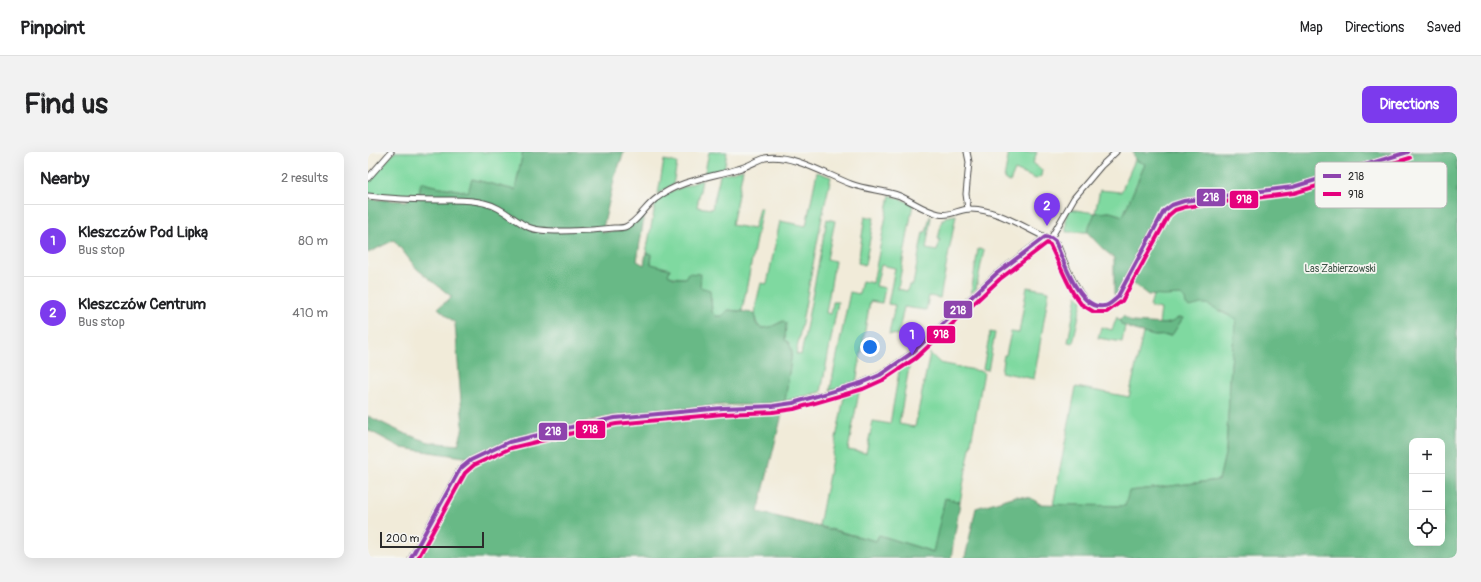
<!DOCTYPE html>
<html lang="en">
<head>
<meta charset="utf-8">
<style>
	:root { --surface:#fff; --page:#f2f2f2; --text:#202124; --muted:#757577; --line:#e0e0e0; --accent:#7c3aed }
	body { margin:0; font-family:Pangolin,sans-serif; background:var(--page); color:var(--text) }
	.controls { position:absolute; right:12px; bottom:12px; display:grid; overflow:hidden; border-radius:8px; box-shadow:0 4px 16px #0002 }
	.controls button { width:36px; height:36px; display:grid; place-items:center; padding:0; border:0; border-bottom:1px solid var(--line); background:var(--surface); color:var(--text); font:20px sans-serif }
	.scale { position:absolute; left:12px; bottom:10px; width:104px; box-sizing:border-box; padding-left:4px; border:2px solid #2b2b2b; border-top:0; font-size:11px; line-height:14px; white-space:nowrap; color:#2b2b2b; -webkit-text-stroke:3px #f6f6f2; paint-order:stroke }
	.you { position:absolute; left:502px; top:195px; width:14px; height:14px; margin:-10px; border:3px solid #fff; border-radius:50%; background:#1a73e8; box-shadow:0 0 0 6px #1a73e833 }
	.badge { display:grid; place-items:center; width:26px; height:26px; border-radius:50%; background:var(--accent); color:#fff; font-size:13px; font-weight:700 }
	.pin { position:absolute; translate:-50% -33px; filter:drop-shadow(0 1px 2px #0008) }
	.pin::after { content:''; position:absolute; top:21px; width:14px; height:12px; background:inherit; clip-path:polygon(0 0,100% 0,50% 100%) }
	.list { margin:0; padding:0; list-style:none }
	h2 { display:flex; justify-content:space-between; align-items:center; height:52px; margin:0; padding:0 16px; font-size:17px }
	h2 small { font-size:13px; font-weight:400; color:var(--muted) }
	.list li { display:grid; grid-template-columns:26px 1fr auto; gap:12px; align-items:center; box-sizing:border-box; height:72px; padding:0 16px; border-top:1px solid var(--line) }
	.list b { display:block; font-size:15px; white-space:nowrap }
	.list p { margin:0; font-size:13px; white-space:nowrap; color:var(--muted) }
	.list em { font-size:13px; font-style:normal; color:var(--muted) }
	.icon { flex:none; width:22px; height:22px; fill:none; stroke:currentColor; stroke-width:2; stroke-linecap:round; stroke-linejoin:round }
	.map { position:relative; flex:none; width:1089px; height:406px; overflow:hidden; border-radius:8px }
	header { display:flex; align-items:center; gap:24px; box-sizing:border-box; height:56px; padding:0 20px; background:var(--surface); border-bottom:1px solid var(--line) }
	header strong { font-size:19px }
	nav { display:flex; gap:22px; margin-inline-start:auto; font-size:14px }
	.intro { display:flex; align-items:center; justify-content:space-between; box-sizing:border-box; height:96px; padding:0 24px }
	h1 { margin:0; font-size:28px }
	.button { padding:10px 18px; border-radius:8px; background:var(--accent); color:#fff; font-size:14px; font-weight:700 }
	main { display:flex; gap:24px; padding:0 24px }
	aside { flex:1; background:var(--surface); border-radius:8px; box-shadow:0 4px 16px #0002 }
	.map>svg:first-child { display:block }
	.green { fill:#7fd9a0; stroke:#558266 }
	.forest { fill:#67b986; stroke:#497258; fill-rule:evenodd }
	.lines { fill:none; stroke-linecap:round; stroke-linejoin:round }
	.minor-casing { stroke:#494845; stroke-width:7 }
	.minor { stroke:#fff; stroke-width:5 }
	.bus-1-casing { stroke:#f6f6f2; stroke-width:7 }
	.bus-2-casing { stroke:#f6f6f2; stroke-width:7 }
	.bus-1 { stroke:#8e44ad; stroke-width:4 }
	.bus-2 { stroke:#e5007d; stroke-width:4 }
	.labels { text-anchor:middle; stroke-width:3.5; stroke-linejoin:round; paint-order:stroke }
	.park-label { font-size:10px; fill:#405648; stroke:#f6f6f2 }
	.key { fill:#f6f6f2; stroke:#b9b9b6; stroke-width:1 }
	.key-label { font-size:11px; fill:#2b2b2b }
	.line-badge { stroke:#f6f6f2; stroke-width:1.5 }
	.badge-label { font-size:11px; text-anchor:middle; font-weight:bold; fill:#fff }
</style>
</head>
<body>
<header>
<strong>Pinpoint</strong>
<nav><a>Map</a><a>Directions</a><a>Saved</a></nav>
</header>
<div class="intro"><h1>Find us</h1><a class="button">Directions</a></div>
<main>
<aside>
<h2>Nearby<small>2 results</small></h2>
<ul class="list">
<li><span class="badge">1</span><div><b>Kleszczów Pod Lipką</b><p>Bus stop</p></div><em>80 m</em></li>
<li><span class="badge">2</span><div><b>Kleszczów Centrum</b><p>Bus stop</p></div><em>410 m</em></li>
</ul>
</aside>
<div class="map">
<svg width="1089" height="406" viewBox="0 0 1089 406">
	<rect width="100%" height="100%" fill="#f6f6f2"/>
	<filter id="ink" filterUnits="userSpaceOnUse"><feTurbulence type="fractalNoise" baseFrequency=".025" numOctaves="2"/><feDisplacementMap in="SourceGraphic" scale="8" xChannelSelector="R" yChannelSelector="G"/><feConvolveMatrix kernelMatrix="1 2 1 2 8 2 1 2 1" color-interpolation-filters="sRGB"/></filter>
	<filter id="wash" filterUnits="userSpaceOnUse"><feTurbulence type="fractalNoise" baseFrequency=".012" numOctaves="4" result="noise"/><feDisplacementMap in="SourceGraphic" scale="16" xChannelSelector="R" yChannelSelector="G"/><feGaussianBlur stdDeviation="0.9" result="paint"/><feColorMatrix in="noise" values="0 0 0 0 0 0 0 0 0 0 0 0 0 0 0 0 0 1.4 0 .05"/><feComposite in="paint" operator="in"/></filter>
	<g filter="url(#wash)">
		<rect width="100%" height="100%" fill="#f1ebd9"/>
		<g class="green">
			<polygon points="27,0 155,0 147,38 104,27 101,40 62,33 53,30 51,42 40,46 0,43 0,28"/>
			<polygon points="341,0 359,0 356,19 336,24"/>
			<polygon points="641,0 669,0 665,11 674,18 673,24 668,27 647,18 642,30 636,27"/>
			<polygon points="296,8 309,11 305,33 299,36 290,42"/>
			<polygon points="767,8 777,12 755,64 742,60 727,61 719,80 698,80 698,64 701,57 727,61 732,38 753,40"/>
			<path d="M375,17L364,73L386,77L391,56H394L374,159L360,158L354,164H348L344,160L343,145C336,138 326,128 316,126C310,125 306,126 300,123L302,117L283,112L284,103L278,101L288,49L299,41L334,28L329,55L344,57L352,23Z"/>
			<path d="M449,20L463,25L454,65L428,202L433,203L459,67L467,69L459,107L467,109L458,161L463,162L465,150H470L453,240L417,249L424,200L421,191L417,188L418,171L415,169C410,171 403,176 397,176C379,176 391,141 393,131L399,132L412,69L438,74Z"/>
			<polygon points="522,43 545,52 530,137 539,139 541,133 545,133 555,80 558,80 562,64 563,65 558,97 569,99 572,87 570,87 574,68 577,68 577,65 588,63 572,146 561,144 558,158 536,155 530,183 521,182 527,153 520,152 527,116 513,113 508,134 517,136 514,151 502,149 488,231 462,238 482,140 491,142 494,129 505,131"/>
			<polygon points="497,64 506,66 497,113 490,111"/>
			<polygon points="610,97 616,98 608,137 603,141"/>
			<polygon points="659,135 681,139 666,227 633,220 636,203 638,203 643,180 651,181"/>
			<polygon points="709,143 714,149 705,191 700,190"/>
			<polygon points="785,143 813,143 817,147 839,152 851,157 851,159 868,167 863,212 858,298 851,328 762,339 757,354 685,353 708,235 761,245 775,181 787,184 804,183 815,166 812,165 802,171 791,172 793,157 782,155"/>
			<polygon points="749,165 754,173 757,174 754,190 730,186 733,175 744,178"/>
			<polygon points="622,180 627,181 620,218 615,217"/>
			<polygon points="562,201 572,211 616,220 592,350 577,346 566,400 511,383 508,389 451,374 477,240 492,235 480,298 498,301 505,269 522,272 532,214 543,204 531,272 547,275"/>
		</g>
		<g class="forest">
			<path d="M155,0H256L247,24L234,80C258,79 261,76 277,59L269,109L276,113L278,101L284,102L283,112L302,117L300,123L306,126H317L320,121L333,122L332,135L342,138L344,160L348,164H354L360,158L387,161C387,164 387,169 388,171C392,182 409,172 416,169L418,171L417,188L421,191L424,200L417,249L391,253H354L246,264L205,272L142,288L103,306L34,296L0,278V264L35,281L61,290L90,293L95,275L87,171L70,156L84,145L49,117L26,88L0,101V47L39,49L42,42H51L53,30L62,33L100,40L104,27L147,38Z"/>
			<path d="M767,0H1089V406H597L608,356L648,344L663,346L672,352L757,354L761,339L851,328L858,298L863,212L868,167L839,152H833L822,155L818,153L817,147L813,143L796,144L780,143L763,130L755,145L746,142V106L735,97L719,80L727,61L742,60L755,64L777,12L767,8L765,1ZM1044,289H1074V391H1044Z"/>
			<polygon points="755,164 764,170 796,172 802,171 812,165 815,166 804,183 787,184 775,181 754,173 751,168"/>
			<polygon points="416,254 390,360 508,389 511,383 565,400 577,346 592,350 583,406 47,406 92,325 103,313 117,304 144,291 247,267 354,257"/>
		</g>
	</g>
	<g filter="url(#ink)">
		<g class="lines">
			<defs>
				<g id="minor">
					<polyline points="599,0 601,10 598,42 600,57"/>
					<polyline points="0,26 23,0"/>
					<path d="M0,44C24,47 48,48 72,48C87,48 102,47 116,51C134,55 144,67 160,75C174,82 228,78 246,76C249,76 254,76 257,75C269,71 278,53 289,46C312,28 343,25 370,17C379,15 390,8 397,6C423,1 459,23 483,32C499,38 516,38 532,44C545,50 557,59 571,62C583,65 592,56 603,57C630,58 653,74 677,85L683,86L689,92C698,112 719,180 749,146L790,70C798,57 802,54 816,49L925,35L1040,0"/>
					<polyline points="683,86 706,46 733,14 748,0"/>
					<polyline points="43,406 92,317 103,308 141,290 208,274 247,266 355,256 405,254 425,251 493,231 512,223 544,201 628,122 677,85"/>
				</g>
			</defs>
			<use href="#minor" class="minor-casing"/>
			<use href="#minor" class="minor"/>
			<defs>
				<path id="bus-1" d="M43,406L92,317L103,308L141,290L208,274L247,266L355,256L405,254L425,251L493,231L512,223L544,201L628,122L677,85L683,86L687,89C695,107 711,159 736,154C741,154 745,149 749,146L796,59L804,53L816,49L925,35L1040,0"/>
				<polyline id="bus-2" points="50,406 97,321 106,313 143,296 209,280 248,272 355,262 405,260 426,257 495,237 515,228 548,206 632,127 679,91 682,93 698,127 705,141 713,152 726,160 739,160 754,149 801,63 807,58 817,55 926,41 1042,6"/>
			</defs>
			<use href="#bus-1" class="bus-1-casing"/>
			<use href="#bus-2" class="bus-2-casing"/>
			<use href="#bus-1" class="bus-1"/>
			<use href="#bus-2" class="bus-2"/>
		</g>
	</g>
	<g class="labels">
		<g class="park-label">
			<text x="972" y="120">Las Zabierzowski</text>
		</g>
	</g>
	<rect x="947" y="10" width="132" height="46" rx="6" class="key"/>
	<rect x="955" y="22" width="18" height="4" fill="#8e44ad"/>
	<rect x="955" y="40" width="18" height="4" fill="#e5007d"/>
	<g class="key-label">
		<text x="980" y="28">218</text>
		<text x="980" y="46">918</text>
	</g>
	<g class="line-badge">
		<rect x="828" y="36" width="30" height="19" rx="4" fill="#8e44ad"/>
		<rect x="861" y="38" width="30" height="19" rx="4" fill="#e5007d"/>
		<rect x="575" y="148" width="30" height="19" rx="4" fill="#8e44ad"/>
		<rect x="558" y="173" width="30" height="19" rx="4" fill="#e5007d"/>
		<rect x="207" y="268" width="31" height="19" rx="4" fill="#e5007d"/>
		<rect x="170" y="270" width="30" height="19" rx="4" fill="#8e44ad"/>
	</g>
	<g class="badge-label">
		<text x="843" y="49">218</text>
		<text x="876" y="51">918</text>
		<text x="590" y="162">218</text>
		<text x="573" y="186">918</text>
		<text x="222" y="281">918</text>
		<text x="185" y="283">218</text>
	</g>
</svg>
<div class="controls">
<button>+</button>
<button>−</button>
<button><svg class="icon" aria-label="locate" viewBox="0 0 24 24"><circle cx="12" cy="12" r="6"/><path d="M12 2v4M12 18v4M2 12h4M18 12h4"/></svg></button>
</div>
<div class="scale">200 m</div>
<div class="you"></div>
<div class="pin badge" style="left:544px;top:203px">1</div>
<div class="pin badge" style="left:679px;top:74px">2</div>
</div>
</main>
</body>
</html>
